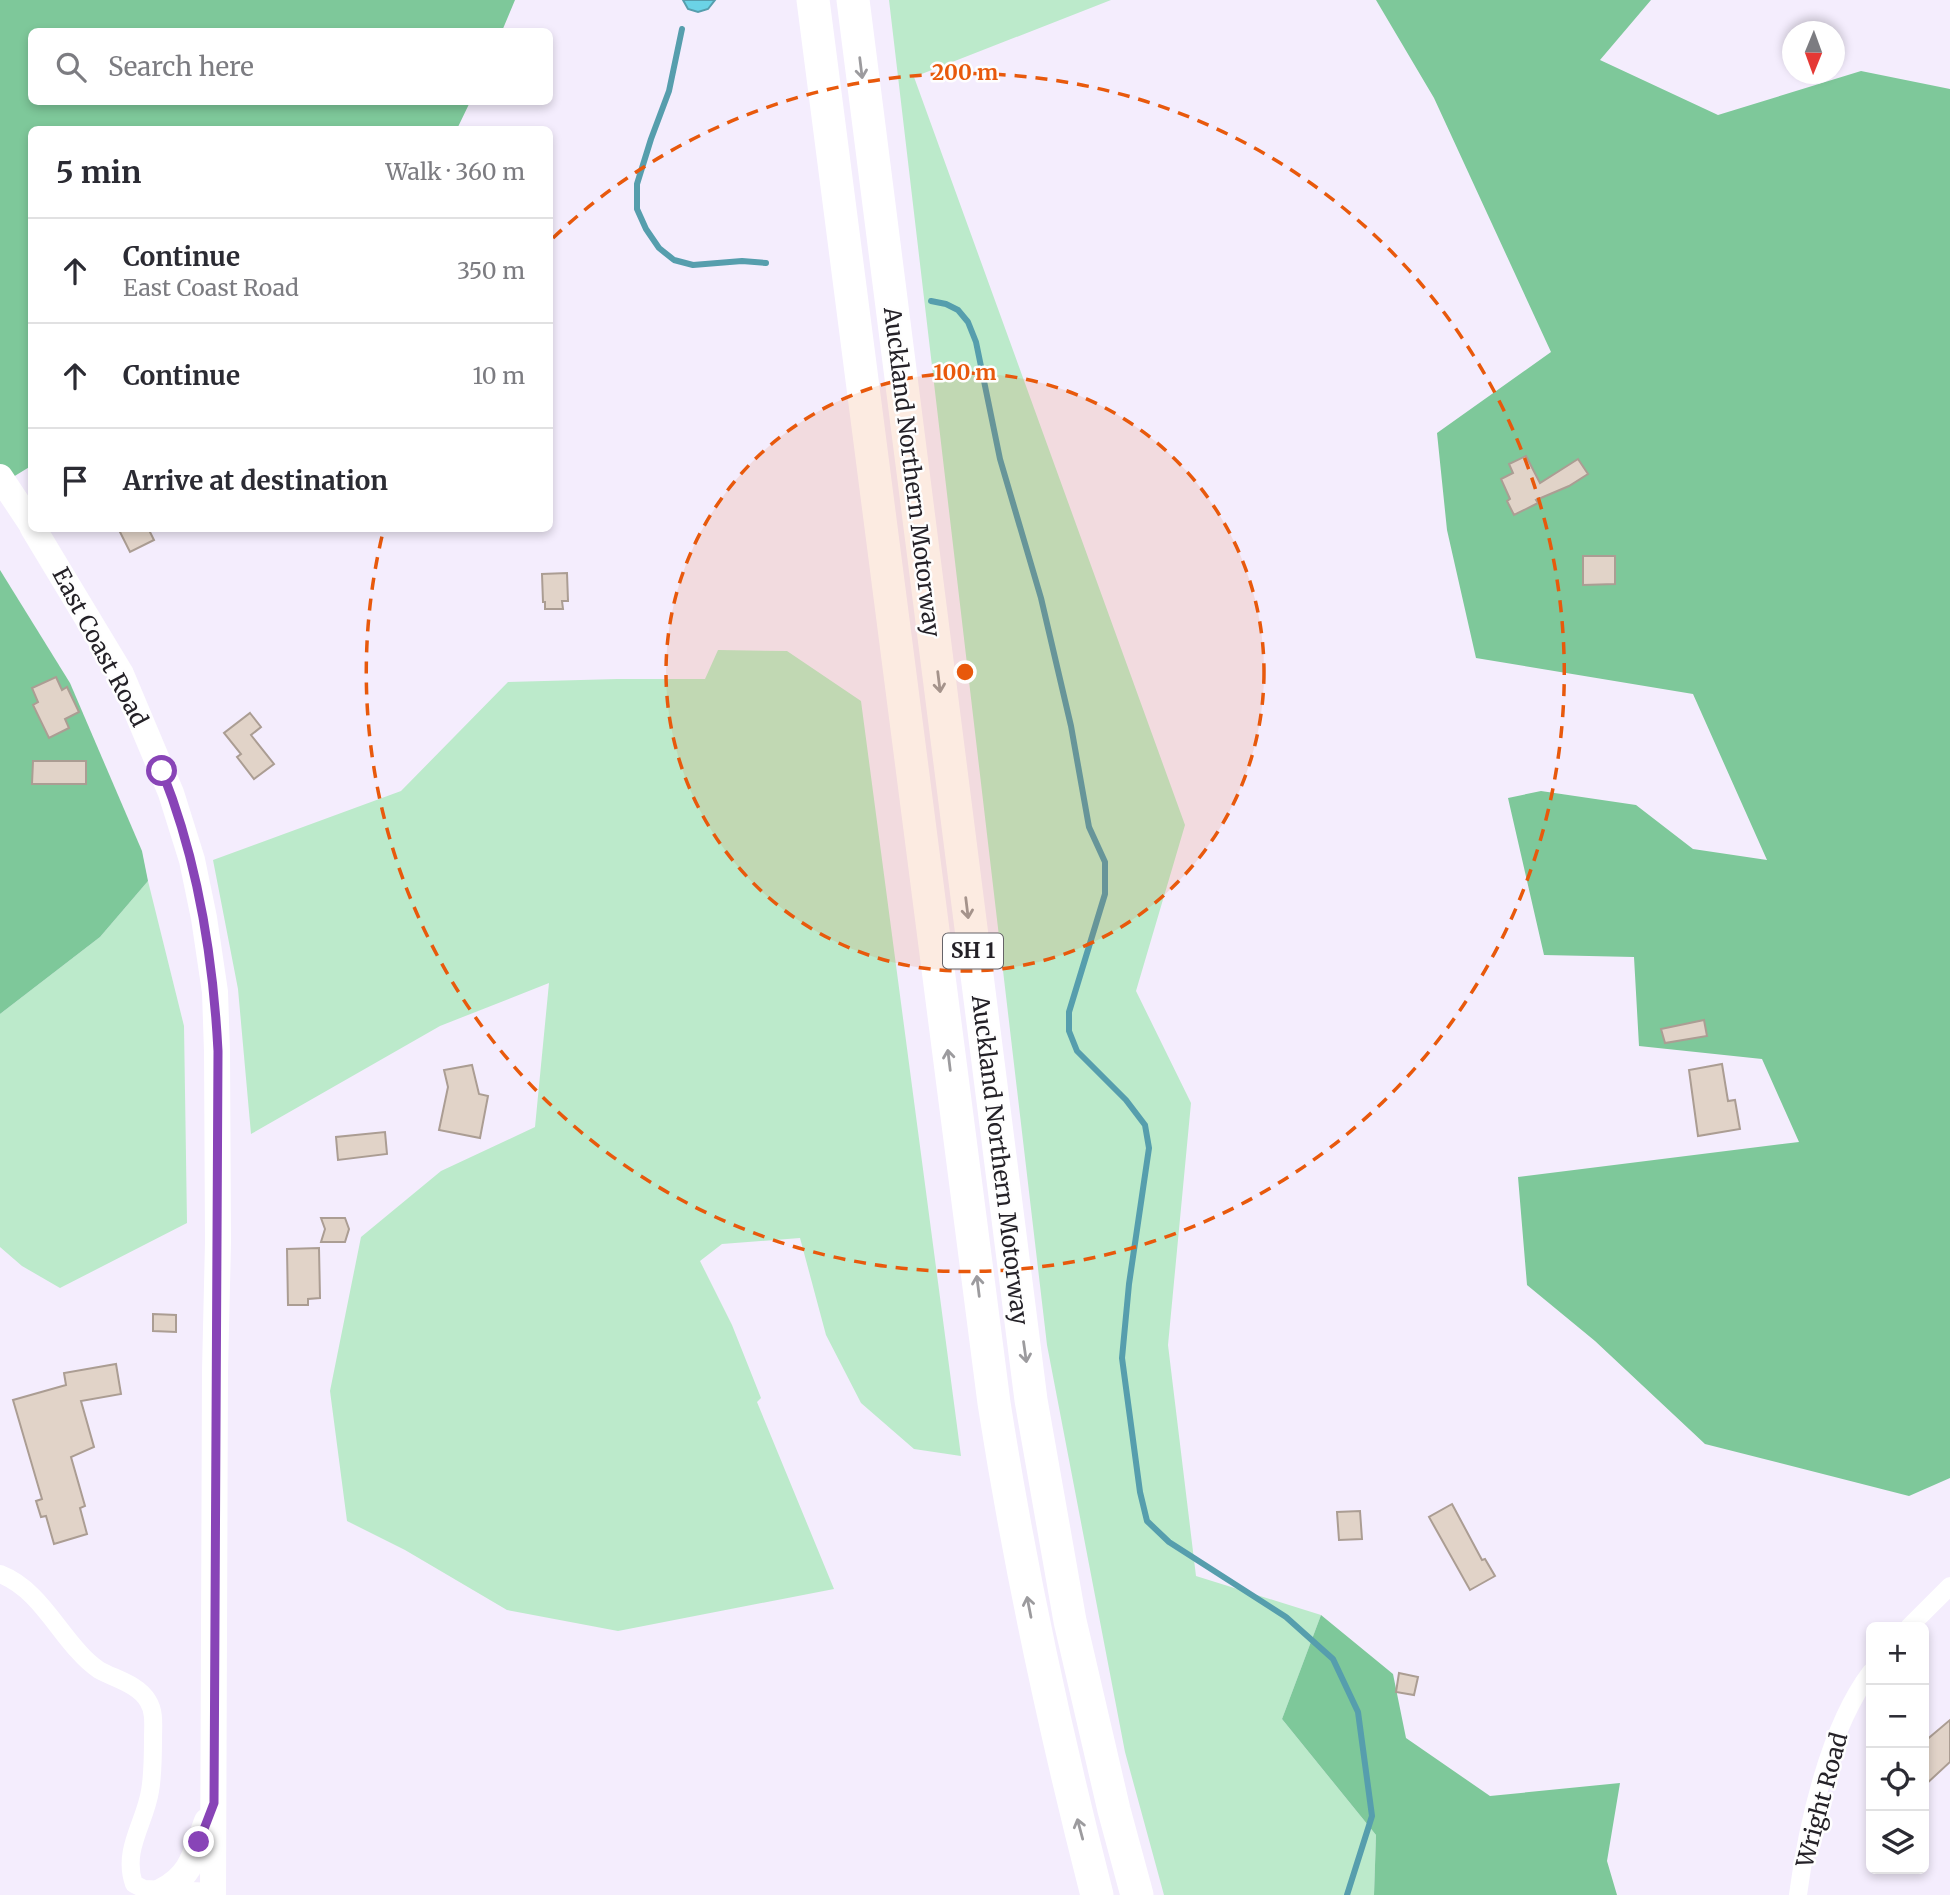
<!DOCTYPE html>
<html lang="en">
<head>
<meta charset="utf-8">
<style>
	:root { --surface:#fff; --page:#f7f7f7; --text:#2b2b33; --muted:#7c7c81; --line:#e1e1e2 }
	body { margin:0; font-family:Merriweather,serif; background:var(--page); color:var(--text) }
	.controls { position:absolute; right:21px; bottom:21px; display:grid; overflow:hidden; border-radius:10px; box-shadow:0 4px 10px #0003 }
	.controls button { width:63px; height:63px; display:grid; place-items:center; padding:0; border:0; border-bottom:2px solid var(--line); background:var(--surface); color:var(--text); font:35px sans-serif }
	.compass { position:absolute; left:1782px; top:21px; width:63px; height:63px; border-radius:50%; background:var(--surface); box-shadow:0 4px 10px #0003; rotate:181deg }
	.stop { position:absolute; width:21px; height:21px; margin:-16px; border:5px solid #8844b7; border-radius:50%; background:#fff }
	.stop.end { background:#8844b7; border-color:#fff; box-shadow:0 2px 7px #0008 }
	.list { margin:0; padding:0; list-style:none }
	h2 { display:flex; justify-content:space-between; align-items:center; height:91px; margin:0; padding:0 28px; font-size:30px }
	h2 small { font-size:23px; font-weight:400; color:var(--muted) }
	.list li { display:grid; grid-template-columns:46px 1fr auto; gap:21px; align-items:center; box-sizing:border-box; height:105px; padding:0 28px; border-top:2px solid var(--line) }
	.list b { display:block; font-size:26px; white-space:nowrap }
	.list p { margin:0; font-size:23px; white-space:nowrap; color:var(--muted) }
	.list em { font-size:23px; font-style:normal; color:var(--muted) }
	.icon { flex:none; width:38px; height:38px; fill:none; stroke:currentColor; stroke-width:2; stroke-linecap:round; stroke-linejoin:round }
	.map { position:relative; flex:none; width:1950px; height:1895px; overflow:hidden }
	.search { position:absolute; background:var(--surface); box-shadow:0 4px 10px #0003; left:28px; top:28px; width:525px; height:77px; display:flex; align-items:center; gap:18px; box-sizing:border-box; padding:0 24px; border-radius:10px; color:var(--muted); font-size:26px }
	.panel { position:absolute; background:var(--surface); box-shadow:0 4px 10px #0003; left:28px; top:126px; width:525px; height:406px; border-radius:10px }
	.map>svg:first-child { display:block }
	.green { fill:#bceacb }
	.forest { fill:#7ec89a }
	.water { fill:#6bd3e6; stroke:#569ead; stroke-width:2 }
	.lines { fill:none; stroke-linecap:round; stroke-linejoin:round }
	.stream { stroke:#569ead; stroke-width:6 }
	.building { fill:#e1d3c8; stroke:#ab9d93; stroke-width:2 }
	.street { stroke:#fff; stroke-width:18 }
	.secondary { stroke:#fff; stroke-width:26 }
	.highway { stroke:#fff; stroke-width:33 }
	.oneway { stroke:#9c9b9e }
	.route { stroke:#8844b7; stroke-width:9 }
	.ring { fill:none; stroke:#e8590c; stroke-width:3.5; stroke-dasharray:12 9 }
	.labels { text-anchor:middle; stroke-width:5; stroke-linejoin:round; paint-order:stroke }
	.shield { fill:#fefefe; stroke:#656368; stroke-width:2 }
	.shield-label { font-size:21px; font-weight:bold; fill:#242127 }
	.street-label { font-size:23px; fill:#242127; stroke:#fefefe }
	.centre { fill:#e8590c; stroke:#fefefe; stroke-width:3.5 }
	.ring-label { font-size:21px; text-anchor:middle; font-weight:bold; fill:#e8590c; stroke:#fefefe; stroke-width:5; stroke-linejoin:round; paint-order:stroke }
</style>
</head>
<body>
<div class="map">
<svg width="1950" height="1895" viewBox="0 0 1950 1895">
	<rect width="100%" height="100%" fill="#f4edfd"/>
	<g class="green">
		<polygon points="889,0 1111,0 914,77 1185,825 1136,991 1191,1103 1168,1345 1196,1576 1321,1615 1282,1719 1376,1835 1374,1895 1164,1895 1125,1752 1047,1345"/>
		<polygon points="718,650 787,651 861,701 961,1456 914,1449 861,1403 826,1335 800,1238 722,1244 700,1261 732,1325 761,1398 757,1402 834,1589 618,1631 507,1610 405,1550 347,1521 330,1391 361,1237 441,1171 535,1127 549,983 440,1026 251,1134 238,989 213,860 401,791 508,682 617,679 705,679"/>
		<polygon points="148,881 184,1026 187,1223 60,1288 22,1266 0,1247 0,1014 100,937"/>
	</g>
	<g class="forest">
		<polygon points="0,0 515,0 502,31 32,32 32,102 470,102 457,129 32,130 31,466 0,485"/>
		<polygon points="1376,0 1651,0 1600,60 1718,115 1861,71 1950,89 1950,1478 1909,1496 1705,1444 1595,1341 1527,1285 1518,1177 1799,1142 1762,1059 1639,1046 1634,957 1544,955 1508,798 1541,791 1636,805 1693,849 1767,860 1693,694 1476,658 1447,530 1437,433 1551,352 1434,98"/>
		<polygon points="0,570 70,683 142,851 148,881 100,937 0,1014"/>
		<polygon points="1321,1615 1393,1674 1406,1738 1490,1796 1620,1783 1607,1861 1617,1895 1374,1895 1376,1835 1282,1719"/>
	</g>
	<polygon class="water" points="683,0 715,0 708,9 698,12 688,9"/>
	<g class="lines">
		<g class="stream">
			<polyline points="682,29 669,91 651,139 637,184 637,209 646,229 659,248 674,260 693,265 742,261 766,263"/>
			<polyline points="931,301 946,304 958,310 968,322 976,342 1000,459 1041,598 1071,726 1089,827 1105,862 1105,894 1069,1012 1069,1031 1077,1051 1126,1100 1145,1125 1149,1148 1129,1284 1122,1358 1140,1492 1147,1521 1169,1542 1286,1617 1333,1659 1358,1712 1372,1816 1347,1895"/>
		</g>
	</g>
	<g class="building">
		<polygon points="1526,456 1540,483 1578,459 1588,474 1569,486 1536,500 1538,503 1514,515 1507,501 1510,499 1501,479 1513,473 1509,464"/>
		<polygon points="118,528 148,528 154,540 130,552"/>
		<polygon points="1583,556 1615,556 1615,584 1583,585"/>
		<polygon points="567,573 568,601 562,601 563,609 545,609 545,602 543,602 542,574"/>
		<polygon points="56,677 62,690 67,687 79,712 65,719 69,728 49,738 33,705 38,702 32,688"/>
		<polygon points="250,713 261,727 251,735 274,764 254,779 237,757 241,754 224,733"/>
		<polygon points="33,761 86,761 86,784 32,784"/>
		<polygon points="1704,1020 1707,1036 1665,1043 1661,1029"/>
		<polygon points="1722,1064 1728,1101 1735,1100 1740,1129 1698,1136 1689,1070"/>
		<polygon points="472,1065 479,1094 488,1096 480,1138 439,1130 448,1087 444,1070"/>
		<polygon points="385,1132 387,1154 338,1160 336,1137"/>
		<polygon points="321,1218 345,1218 349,1229 345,1242 321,1242 325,1229"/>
		<polygon points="319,1248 320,1298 308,1299 308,1305 288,1305 287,1249"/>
		<polygon points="153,1314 176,1315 176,1332 153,1331"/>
		<polygon points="116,1364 121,1394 81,1401 94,1447 71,1457 85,1506 80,1508 87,1534 54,1544 46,1516 41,1517 36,1501 42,1499 13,1400 66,1385 64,1373"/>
		<polygon points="1452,1504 1482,1560 1485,1559 1495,1576 1470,1590 1429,1517"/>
		<polygon points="1360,1511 1362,1539 1339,1540 1337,1512"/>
		<polygon points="1399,1673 1418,1677 1414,1695 1396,1692"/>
		<polygon points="1950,1720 1950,1762 1924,1786 1924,1742"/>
	</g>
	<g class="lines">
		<g class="street">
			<path d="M0,1574C36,1588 54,1625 79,1652C85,1659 92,1665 99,1670C115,1679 138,1684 148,1701C155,1712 153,1726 153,1738C153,1755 153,1774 150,1791C145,1823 122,1850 134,1884L144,1889L213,1892"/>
			<polyline points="1909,1627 1950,1586"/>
			<path d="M1798,1895C1807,1826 1829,1727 1871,1672"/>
		</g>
		<g class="secondary">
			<polyline points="0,477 32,525"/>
			<polyline points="33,528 121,674 171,793 192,860 204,918 215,992 217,1051 218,1242 215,1371 213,1895"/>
			<path d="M166,1895L162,1891C193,1875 195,1853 207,1821"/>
		</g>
		<g class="highway">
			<path d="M813,0L994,1403C1020,1569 1055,1732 1097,1895"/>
			<polyline points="853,0 1031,1400 1070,1621 1114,1810 1137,1895"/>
		</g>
	</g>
	<defs><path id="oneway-shaft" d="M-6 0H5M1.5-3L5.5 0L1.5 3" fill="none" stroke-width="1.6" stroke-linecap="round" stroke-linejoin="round" transform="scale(1.75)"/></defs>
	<g class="oneway">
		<use href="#oneway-shaft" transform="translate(861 68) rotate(83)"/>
		<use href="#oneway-shaft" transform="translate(939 682) rotate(83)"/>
		<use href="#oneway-shaft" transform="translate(967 908) rotate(83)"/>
		<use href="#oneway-shaft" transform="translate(949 1060) rotate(-97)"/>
		<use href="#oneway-shaft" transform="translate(978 1286) rotate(-97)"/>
		<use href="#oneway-shaft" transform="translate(1025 1352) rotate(82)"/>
		<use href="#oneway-shaft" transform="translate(1029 1607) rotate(-101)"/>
		<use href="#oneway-shaft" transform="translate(1080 1829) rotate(-105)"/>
	</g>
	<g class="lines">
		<path class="route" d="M162,771C198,861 213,955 218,1051L214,1803L199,1842"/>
	</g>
	<circle cx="965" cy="672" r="299" fill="#e8590c" fill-opacity=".12"/>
	<g class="ring">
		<circle cx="965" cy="672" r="299"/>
		<path d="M553 238A599 599 0 1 1 383 532"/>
	</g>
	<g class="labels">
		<rect class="shield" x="943" y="933.5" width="60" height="35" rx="5"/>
		<g class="shield-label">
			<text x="973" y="958">SH 1</text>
		</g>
		<g class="street-label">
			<text transform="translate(912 472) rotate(83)" y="8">Auckland Northern Motorway</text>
			<text transform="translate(100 647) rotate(62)" y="8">East Coast Road</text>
			<text transform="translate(1000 1160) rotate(83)" y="8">Auckland Northern Motorway</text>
			<text transform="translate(1822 1800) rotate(-75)" y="8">Wright Road</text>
		</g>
	</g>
	<circle cx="965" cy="672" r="10" class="centre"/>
	<g class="ring-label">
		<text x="965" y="80">200 m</text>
		<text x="965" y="380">100 m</text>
	</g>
</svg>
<div class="controls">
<button>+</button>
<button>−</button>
<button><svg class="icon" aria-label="locate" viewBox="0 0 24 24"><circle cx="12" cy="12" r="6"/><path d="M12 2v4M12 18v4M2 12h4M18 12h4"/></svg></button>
<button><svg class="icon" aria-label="layers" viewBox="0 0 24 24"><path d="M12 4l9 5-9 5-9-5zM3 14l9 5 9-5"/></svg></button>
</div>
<svg class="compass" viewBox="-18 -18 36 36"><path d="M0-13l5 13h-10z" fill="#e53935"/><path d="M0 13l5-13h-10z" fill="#7c7c81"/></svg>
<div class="stop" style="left:162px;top:771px"></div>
<div class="stop end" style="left:199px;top:1842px"></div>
<div class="search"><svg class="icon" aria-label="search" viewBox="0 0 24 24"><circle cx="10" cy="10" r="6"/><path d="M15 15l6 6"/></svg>Search here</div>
<section class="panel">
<h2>5 min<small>Walk · 360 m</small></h2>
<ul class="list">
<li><svg class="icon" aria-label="ahead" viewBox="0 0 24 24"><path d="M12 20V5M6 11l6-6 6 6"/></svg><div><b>Continue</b><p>East Coast Road</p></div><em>350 m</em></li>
<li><svg class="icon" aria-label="ahead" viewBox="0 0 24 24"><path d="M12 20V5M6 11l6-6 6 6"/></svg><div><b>Continue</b></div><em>10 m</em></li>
<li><svg class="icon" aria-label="arrive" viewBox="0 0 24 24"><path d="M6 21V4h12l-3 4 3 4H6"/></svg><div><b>Arrive at destination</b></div></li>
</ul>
</section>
</div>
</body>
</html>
